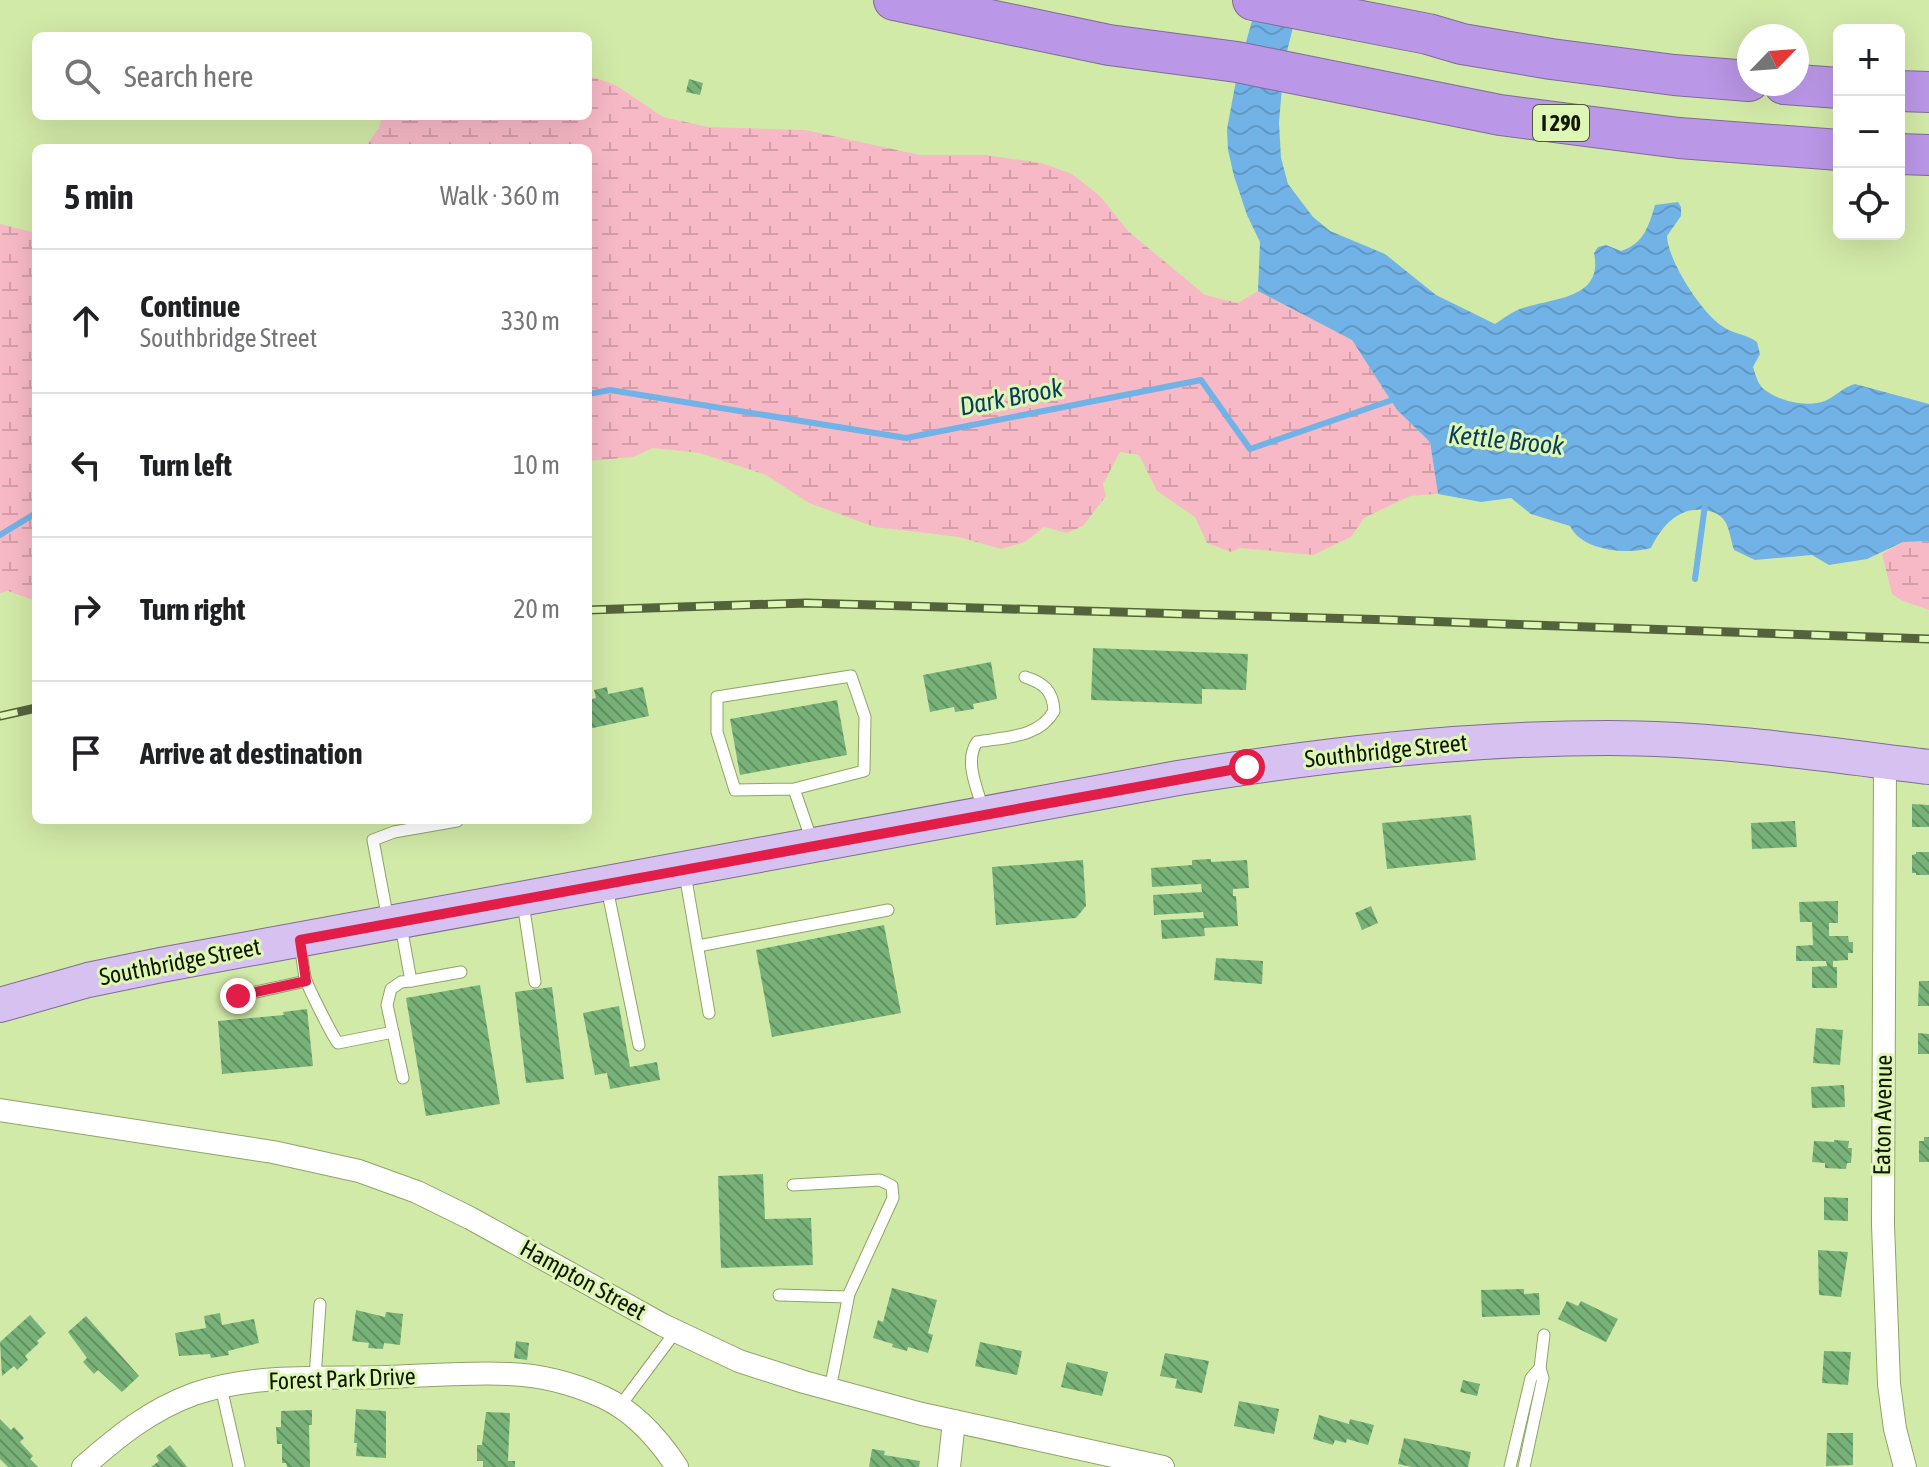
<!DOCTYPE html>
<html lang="en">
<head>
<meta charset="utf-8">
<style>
	:root { --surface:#fff; --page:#f2f2f2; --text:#202124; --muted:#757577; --line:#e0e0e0 }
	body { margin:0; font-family:"Asap Condensed",sans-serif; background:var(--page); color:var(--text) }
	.controls { position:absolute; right:24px; top:24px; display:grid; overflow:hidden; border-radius:12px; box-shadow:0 8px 32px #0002 }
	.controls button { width:72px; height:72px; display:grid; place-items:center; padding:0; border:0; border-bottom:2px solid var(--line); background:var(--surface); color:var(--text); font:40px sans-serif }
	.compass { position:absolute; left:1737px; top:24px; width:72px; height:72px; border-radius:50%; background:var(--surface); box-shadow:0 8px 32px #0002; rotate:65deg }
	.stop { position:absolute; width:24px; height:24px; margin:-18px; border:6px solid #e11d48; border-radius:50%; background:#fff }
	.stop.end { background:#e11d48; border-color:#fff; box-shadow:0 2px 8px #0008 }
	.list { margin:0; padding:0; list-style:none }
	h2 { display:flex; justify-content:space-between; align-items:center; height:104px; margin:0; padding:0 32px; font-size:34px }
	h2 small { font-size:26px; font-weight:400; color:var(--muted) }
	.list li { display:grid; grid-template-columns:52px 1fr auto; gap:24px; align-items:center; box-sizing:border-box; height:144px; padding:0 32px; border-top:2px solid var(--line) }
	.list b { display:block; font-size:30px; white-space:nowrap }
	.list p { margin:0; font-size:26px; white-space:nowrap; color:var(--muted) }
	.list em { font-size:26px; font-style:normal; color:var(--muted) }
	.icon { flex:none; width:44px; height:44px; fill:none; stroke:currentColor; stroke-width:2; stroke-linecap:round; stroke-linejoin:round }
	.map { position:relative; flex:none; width:1929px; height:1467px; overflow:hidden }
	.search { position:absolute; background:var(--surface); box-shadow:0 8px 32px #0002; left:32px; top:32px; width:560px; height:88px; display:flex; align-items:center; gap:20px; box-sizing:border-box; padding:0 28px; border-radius:12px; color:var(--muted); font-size:30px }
	.panel { position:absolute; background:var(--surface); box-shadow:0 8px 32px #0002; left:32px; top:144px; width:560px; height:680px; border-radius:12px }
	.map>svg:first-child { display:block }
	.wetland { fill:url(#wetland-marsh) }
	.water { fill:url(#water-waves) }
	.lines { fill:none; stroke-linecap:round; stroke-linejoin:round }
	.stream { stroke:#71b2e7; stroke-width:6 }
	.building { fill:url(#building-back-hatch) }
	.lane-casing { stroke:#8ea466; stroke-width:13 }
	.street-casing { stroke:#8ea466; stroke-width:24 }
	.primary-casing { stroke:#7f6b96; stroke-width:36 }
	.highway-casing { stroke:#7f6b96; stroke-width:42 }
	.lane { stroke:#fff; stroke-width:11 }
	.street { stroke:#fff; stroke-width:22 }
	.primary { stroke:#d6c1f1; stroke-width:34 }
	.highway { stroke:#bb97e7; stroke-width:40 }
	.rail-casing { stroke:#55633c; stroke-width:9 }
	.rail { stroke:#dff7b5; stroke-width:6; stroke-dasharray:18; stroke-linecap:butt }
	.route { stroke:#e11d48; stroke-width:10 }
	.labels { text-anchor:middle; stroke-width:6; stroke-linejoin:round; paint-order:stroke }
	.shield { fill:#dff7b5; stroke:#4e5b37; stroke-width:2 }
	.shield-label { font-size:22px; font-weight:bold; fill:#101801 }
	.street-label { font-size:24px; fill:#101801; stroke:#dff7b5 }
	.water-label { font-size:26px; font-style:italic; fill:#093d5f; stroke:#dff7b5 }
</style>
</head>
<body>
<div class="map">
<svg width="1929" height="1467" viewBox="0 0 1929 1467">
	<defs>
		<pattern id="wetland-marsh" width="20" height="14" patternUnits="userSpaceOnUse" patternTransform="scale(2)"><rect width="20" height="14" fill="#f7b9c6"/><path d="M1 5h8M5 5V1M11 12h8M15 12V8" fill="none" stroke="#d39ea8"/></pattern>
		<pattern id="water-waves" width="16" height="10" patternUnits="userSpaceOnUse" patternTransform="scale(2)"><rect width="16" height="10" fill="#71b2e7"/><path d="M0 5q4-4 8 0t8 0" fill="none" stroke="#6198c4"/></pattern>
		<pattern id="building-back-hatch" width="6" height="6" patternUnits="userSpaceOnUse" patternTransform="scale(2)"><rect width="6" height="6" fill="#78b279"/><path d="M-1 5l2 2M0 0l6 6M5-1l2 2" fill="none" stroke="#619061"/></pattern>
	</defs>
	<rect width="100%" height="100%" fill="#d2eaa8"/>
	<g class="wetland">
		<polygon points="588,75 617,86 663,117 708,127 805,130 920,155 985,155 1042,163 1072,174 1100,196 1129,232 1205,295 1238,303 1258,291 1352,340 1397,410 1430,442 1438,494 1410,496 1364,518 1351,537 1313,555 1240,548 1231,552 1207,543 1195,517 1157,491 1139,455 1120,452 1103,484 1106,496 1083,526 1067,533 1044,527 1025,542 1001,549 959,537 875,527 809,503 766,475 700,453 653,448 633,457 588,461 588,148 364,148 379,128 382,116 588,116"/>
		<polygon points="0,224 36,233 36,601 8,591 0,593"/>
		<polygon points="1929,541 1929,610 1903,601 1892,594 1882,554 1903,542"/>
	</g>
	<path class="water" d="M1258,0H1300L1284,63L1279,123L1281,158L1288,184L1313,217L1330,231L1385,254L1436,295L1495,324C1504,318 1513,311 1523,308C1553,298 1604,299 1594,253L1598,247L1606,245L1621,251C1644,244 1649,225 1655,205L1678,202L1681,207V216L1667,236C1668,261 1701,312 1722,326C1733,334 1746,334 1757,342L1760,354L1753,367C1756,376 1758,385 1765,390C1780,402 1810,408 1827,400C1837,395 1844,387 1855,384L1929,404V541L1903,542L1867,559L1829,565L1812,555L1755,560L1734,550C1731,542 1730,528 1724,520C1719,513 1711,511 1703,510C1678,507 1661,527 1651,548C1627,555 1582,551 1570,526L1531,514L1511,498L1481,502L1438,494L1430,442L1397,410L1352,340L1258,291L1260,242L1247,215L1234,176L1228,150L1227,129L1238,70Z"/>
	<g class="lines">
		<g class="stream">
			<polyline points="588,394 610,390 906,438 1201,380 1250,449 1395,399"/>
			<polyline points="0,535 36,513"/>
			<polyline points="1695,579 1705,505"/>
		</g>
	</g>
	<g class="building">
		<polygon points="689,79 703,83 700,95 686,92"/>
		<polygon points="1093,648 1248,654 1246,690 1202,689 1202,704 1091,700"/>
		<polygon points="991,662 997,699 973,704 974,709 955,712 954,707 930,712 923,675"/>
		<polygon points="607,687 608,694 643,687 649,716 588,729 588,700 596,698 594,690"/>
		<polygon points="837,700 847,755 740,775 730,719"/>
		<polygon points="1912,804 1929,805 1929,827 1912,827"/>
		<polygon points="1471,815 1476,860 1387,869 1382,823"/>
		<polygon points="1795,821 1797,847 1752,849 1751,823"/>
		<polygon points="1916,852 1929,852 1929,875 1916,875 1916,873 1912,873 1912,855 1916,854"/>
		<polygon points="1211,859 1211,862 1247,860 1249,888 1233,889 1233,896 1236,896 1238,926 1204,928 1205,936 1162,939 1161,920 1204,918 1203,912 1154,915 1153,895 1202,892 1201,884 1152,887 1151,868 1192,865 1192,860"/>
		<polygon points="1083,860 1086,906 1076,918 996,925 992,867"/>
		<polygon points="1838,901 1838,923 1829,923 1829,936 1848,936 1849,942 1853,942 1853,953 1848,953 1848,960 1833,961 1833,967 1837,967 1837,988 1812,988 1812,967 1827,966 1826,961 1796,961 1796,946 1813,945 1812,922 1800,922 1799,902"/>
		<polygon points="1371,906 1378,923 1362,930 1355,913"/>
		<polygon points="884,925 901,1013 772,1037 756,950"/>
		<polygon points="1216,958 1263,961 1262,984 1214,980"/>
		<polygon points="1919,981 1929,981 1929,1006 1918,1006"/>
		<polygon points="480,985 500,1104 426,1116 406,998"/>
		<polygon points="552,987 564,1079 526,1083 515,992"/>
		<polygon points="619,1006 630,1067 657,1062 660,1080 610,1089 607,1073 595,1075 583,1013"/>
		<polygon points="307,1009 313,1066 222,1074 218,1021 284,1015 283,1012"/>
		<polygon points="1816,1028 1843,1030 1840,1065 1813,1063"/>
		<polygon points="1918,1033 1929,1034 1929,1054 1918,1054"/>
		<polygon points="1844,1085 1845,1107 1812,1108 1811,1087"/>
		<polygon points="1924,1137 1929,1137 1929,1162 1919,1162 1919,1141 1924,1141"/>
		<polygon points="1834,1140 1849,1141 1848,1148 1852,1148 1851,1163 1847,1163 1846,1169 1825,1168 1825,1163 1812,1162 1814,1141 1834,1142"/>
		<polygon points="763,1174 765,1219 811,1218 813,1265 721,1268 718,1176"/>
		<polygon points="1824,1197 1848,1198 1848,1221 1824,1220"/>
		<polygon points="1818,1250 1848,1252 1841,1297 1819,1295"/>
		<polygon points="892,1288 937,1300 928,1333 933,1335 928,1353 908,1347 907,1351 892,1347 893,1344 873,1338 878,1320 883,1322"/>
		<polygon points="1524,1289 1524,1294 1539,1293 1540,1315 1482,1317 1481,1290"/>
		<polygon points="1567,1301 1578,1306 1581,1301 1618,1319 1606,1342 1558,1319"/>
		<polygon points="356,1310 385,1317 386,1312 403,1314 400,1345 384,1343 383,1349 368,1348 369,1343 352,1341"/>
		<polygon points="220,1313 222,1325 254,1319 259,1343 228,1351 229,1355 211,1358 210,1354 179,1356 175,1333 206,1328 204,1316"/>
		<polygon points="30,1315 46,1333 37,1341 39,1343 25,1356 28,1360 17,1370 14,1366 2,1376 0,1342"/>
		<polygon points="86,1316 139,1376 122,1392 98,1370 94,1374 83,1362 87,1358 68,1332"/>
		<polygon points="516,1341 529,1343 527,1360 514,1358"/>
		<polygon points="980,1342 1022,1351 1017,1375 975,1366"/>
		<polygon points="1824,1351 1851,1352 1848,1385 1822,1383"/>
		<polygon points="1165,1353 1209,1361 1202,1393 1175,1388 1177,1379 1160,1376"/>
		<polygon points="1067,1362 1108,1372 1102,1396 1061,1387"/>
		<polygon points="1463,1380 1480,1384 1477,1396 1460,1392"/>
		<polygon points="1239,1401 1279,1409 1274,1434 1234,1426"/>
		<polygon points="356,1409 386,1411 386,1458 356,1456 357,1443 354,1443"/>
		<polygon points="312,1410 312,1425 309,1425 310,1467 287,1467 286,1463 282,1463 282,1444 277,1444 276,1427 281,1427 281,1411"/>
		<polygon points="486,1412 510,1413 508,1461 515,1461 515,1467 483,1467 483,1461 477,1461 477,1445 482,1445"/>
		<polygon points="1319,1415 1349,1424 1350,1419 1374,1425 1368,1445 1347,1439 1346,1443 1335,1440 1333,1445 1313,1439"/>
		<polygon points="0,1419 11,1430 14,1427 24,1438 20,1442 33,1456 30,1459 38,1467 8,1467 0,1459"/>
		<polygon points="1827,1433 1853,1433 1853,1465 1826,1466"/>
		<polygon points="1404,1438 1471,1452 1468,1467 1412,1467 1398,1464"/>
		<polygon points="170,1445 187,1467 151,1467 159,1461 156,1456"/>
		<polygon points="872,1449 885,1451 884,1455 920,1461 919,1467 869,1467"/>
	</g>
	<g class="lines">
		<defs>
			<g id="lane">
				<polyline points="794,789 735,790 717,732 717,697 851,676 865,717 864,771 794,789 812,841"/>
				<path d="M983,809C977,788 964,761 977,742C1005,737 1039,738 1054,711C1053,691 1044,683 1025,677"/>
				<polyline points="685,874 709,1013"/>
				<polyline points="607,888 639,1045"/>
				<polyline points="523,903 535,982"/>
				<polyline points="388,920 373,840 394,832 457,821"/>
				<polyline points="401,926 411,981 401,982 391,989 387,1005 403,1078"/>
				<path d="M300,944C302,955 303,967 305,977C307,986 333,1037 338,1043L393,1032"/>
				<polyline points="698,946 888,910"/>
				<polyline points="411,981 461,972"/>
				<polyline points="238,996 306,981"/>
				<polyline points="793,1185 880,1180 892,1186 893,1198 849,1294 830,1389"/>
				<polyline points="779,1295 848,1297"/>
				<polyline points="315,1378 320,1304"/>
				<polyline points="221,1387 239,1466"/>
				<polyline points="620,1406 676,1331"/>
				<polyline points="1510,1467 1531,1378 1540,1368"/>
				<polyline points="1524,1467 1543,1378 1540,1368 1544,1335"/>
			</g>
			<g id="street">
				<polyline points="1885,762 1883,1225 1889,1384 1895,1429 1905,1467"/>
				<polyline points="0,1110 273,1152 359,1171 417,1192 470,1218 663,1325 739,1361 804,1382 922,1414 1163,1467"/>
				<path d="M83,1467C117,1437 150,1410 194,1394C254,1373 325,1379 387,1377C427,1376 469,1372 509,1374C540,1375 574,1384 603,1397C635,1412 658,1438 677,1467"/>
				<polyline points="949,1467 954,1421"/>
			</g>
			<path id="primary" d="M0,1005L88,980L161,965L1178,778C1321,755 1464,738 1608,738C1716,738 1822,754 1929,767"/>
			<g id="highway">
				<polyline points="894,0 1109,45 1237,62 1500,115 1679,138 1839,150"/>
				<polyline points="1253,0 1428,34 1462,44 1551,59 1674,75 1749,81"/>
				<polyline points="1784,84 1839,88"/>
				<polyline points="1899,91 1929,92"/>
				<polyline points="1899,154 1929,155"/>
			</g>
		</defs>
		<use href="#lane" class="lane-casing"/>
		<use href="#street" class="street-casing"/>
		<use href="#primary" class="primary-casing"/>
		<use href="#highway" class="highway-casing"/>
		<use href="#lane" class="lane"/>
		<use href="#street" class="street"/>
		<use href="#primary" class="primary"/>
		<use href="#highway" class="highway"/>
		<defs>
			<g id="rail">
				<polyline points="588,610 806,603 1393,620 1929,639"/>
				<polyline points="0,716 36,708"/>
			</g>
		</defs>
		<use href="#rail" class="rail-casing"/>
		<use href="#rail" class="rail"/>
	</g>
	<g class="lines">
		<polyline class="route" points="238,996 306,981 300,940 1247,767"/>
	</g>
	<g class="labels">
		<rect class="shield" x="1533" y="105" width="56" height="36" rx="6"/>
		<g class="shield-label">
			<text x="1561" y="131">I 290</text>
		</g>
		<g class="street-label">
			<text transform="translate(1386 751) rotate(-6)" y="8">Southbridge Street</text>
			<text transform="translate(180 962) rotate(-11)" y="8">Southbridge Street</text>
			<text transform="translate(1883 1115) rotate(-89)" y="8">Eaton Avenue</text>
			<text transform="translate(583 1280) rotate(29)" y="8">Hampton Street</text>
			<text transform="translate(342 1379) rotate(-2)" y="8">Forest Park Drive</text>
		</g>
		<g class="water-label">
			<text transform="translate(1011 397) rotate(-11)" y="9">Dark Brook</text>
			<text transform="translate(1506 440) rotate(6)" y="9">Kettle Brook</text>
		</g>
	</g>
</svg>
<div class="controls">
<button>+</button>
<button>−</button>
<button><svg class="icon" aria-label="locate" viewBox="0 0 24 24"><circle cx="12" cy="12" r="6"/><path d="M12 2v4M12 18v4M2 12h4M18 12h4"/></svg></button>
</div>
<svg class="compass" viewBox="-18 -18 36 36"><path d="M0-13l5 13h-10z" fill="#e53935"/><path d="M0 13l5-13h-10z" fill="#757577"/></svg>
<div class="stop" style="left:1247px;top:767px"></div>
<div class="stop end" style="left:238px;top:996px"></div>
<div class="search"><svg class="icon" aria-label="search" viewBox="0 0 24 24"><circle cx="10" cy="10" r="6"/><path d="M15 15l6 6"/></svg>Search here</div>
<section class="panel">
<h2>5 min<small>Walk · 360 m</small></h2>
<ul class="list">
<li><svg class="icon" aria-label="ahead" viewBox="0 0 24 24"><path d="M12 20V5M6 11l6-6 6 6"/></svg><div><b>Continue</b><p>Southbridge Street</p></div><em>330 m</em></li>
<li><svg class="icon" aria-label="left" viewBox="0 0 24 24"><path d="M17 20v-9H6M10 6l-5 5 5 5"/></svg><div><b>Turn left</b></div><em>10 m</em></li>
<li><svg class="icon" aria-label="right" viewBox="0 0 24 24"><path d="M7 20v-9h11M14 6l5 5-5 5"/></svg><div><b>Turn right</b></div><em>20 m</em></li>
<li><svg class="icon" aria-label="arrive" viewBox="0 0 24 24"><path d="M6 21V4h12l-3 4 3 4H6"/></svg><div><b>Arrive at destination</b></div></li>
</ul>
</section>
</div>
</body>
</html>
